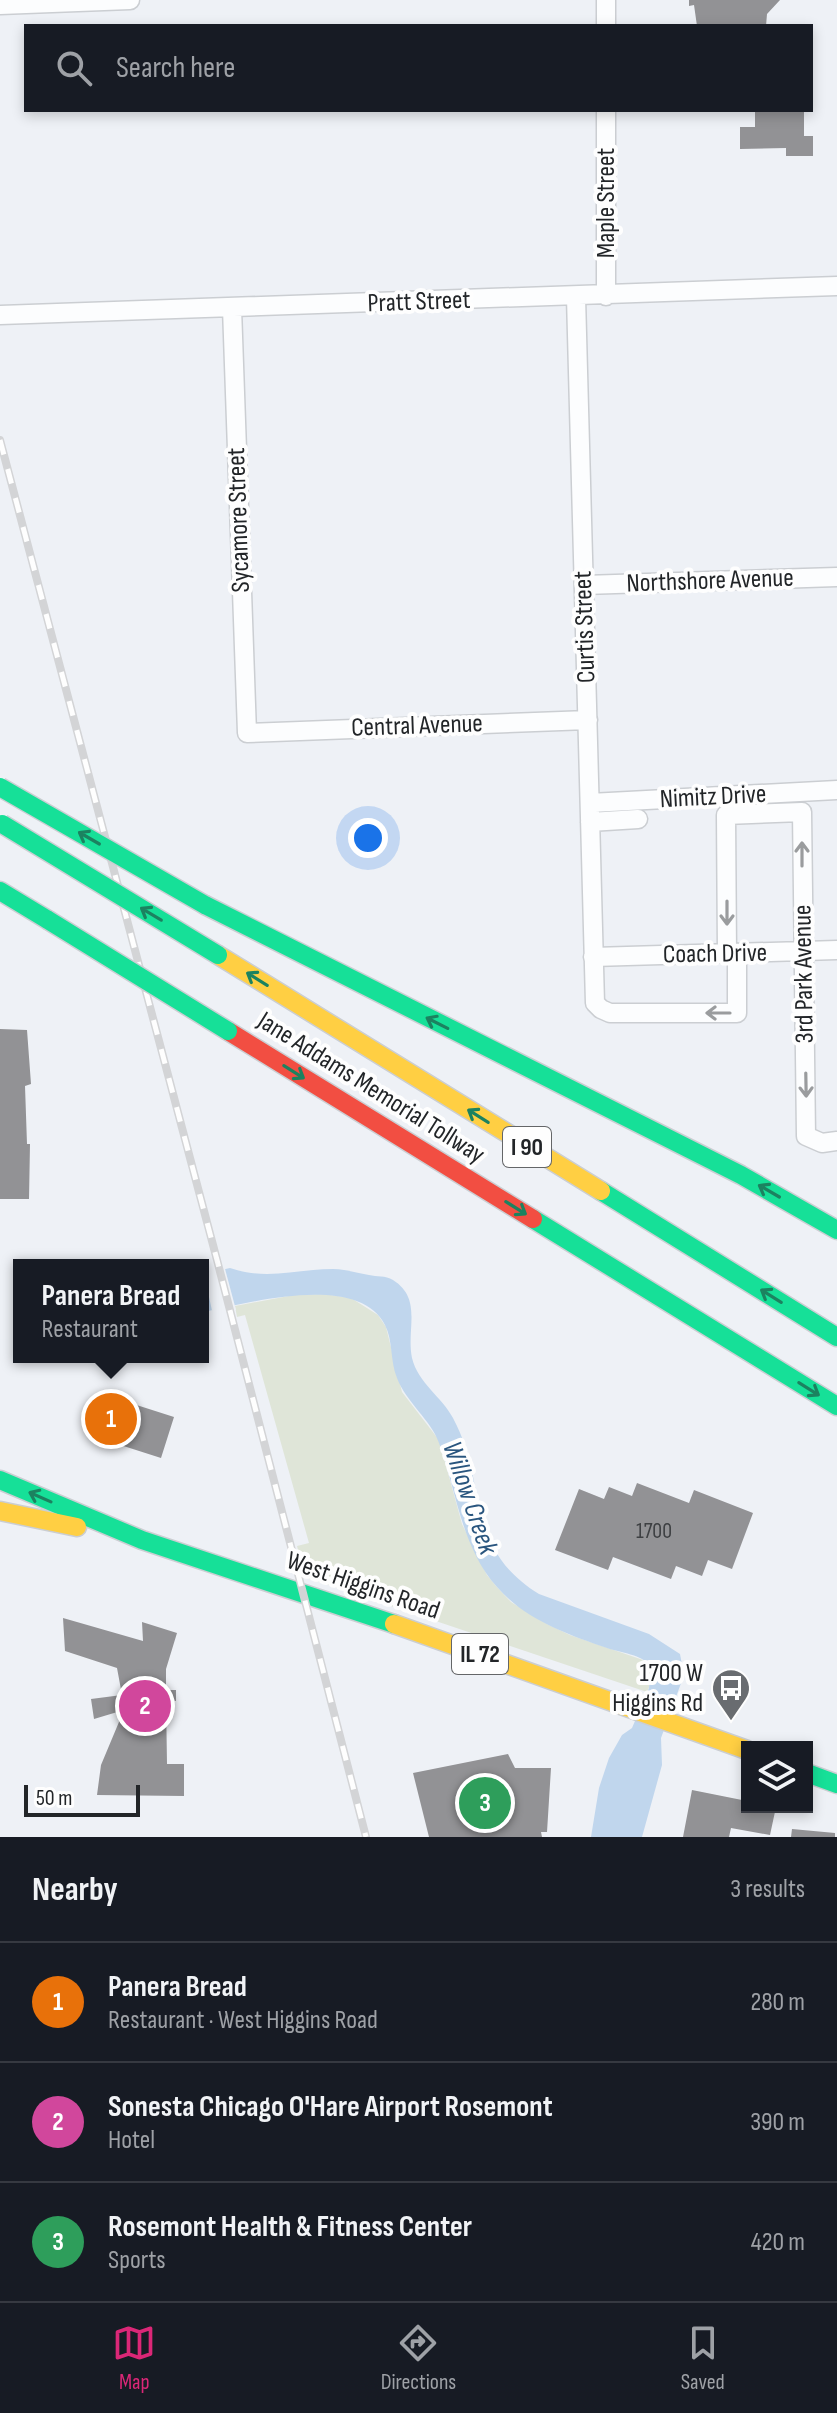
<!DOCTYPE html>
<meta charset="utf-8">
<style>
:root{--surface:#171b24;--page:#242831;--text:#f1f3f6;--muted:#9ea1a6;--line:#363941;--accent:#db2777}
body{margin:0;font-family:"Sofia Sans Condensed",sans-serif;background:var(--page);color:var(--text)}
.controls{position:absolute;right:24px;bottom:24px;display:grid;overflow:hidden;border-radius:0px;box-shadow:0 4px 12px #0003}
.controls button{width:72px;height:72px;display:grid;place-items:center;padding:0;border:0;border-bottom:2px solid var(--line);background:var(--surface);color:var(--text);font:40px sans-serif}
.scale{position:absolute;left:24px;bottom:20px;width:116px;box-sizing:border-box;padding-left:8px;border:4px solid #222528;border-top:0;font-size:22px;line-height:28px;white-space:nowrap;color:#222528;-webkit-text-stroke:6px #fefefe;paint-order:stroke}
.you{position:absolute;left:368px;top:838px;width:28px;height:28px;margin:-20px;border:6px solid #fff;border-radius:50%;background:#1a73e8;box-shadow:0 0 0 12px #1a73e833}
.badge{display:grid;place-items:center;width:52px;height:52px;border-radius:50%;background:var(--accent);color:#fff;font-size:26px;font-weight:700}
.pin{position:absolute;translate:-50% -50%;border:4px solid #fff;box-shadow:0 2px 8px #0006}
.popup{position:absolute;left:13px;top:1259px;width:196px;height:104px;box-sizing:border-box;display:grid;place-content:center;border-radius:0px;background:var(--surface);filter:drop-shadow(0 2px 6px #0005);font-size:26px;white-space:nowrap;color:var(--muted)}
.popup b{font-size:30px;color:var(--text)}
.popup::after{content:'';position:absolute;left:50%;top:100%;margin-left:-16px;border:16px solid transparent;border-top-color:var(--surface)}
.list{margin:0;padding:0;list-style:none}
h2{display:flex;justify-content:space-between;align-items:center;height:104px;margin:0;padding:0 32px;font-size:34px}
h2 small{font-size:26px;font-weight:400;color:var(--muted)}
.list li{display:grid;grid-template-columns:52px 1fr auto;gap:24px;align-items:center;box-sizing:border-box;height:120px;padding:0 32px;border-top:2px solid var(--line)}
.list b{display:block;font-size:30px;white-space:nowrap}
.list p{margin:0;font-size:26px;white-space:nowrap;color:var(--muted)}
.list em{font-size:26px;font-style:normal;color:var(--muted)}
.icon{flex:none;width:44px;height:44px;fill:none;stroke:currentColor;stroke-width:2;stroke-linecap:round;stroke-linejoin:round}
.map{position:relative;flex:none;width:837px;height:1837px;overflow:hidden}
.search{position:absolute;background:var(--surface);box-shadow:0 4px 12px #0003;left:24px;right:24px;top:24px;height:88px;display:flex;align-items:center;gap:20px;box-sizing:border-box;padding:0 28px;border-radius:0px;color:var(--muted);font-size:30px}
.sheet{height:464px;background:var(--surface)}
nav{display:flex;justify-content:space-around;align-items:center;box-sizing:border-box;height:112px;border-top:2px solid var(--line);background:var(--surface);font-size:22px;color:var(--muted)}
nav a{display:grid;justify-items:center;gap:4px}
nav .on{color:var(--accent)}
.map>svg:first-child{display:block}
.green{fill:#dfe5d8}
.water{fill:#c0d6ed}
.pier{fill:#eef1f6}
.building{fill:#929295}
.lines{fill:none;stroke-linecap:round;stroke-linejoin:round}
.street-casing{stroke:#cbced2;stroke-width:21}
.fast-casing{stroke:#cbced2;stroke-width:21}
.slow-casing{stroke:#cbced2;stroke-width:21}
.jam-casing{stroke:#cbced2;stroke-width:21}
.street{stroke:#fcfdfe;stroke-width:18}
.fast{stroke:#16e098;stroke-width:18}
.slow{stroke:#ffcf43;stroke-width:18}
.jam{stroke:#f24e42;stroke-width:18}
.rail-casing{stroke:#d3d4d6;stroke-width:8}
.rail{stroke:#fefefe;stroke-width:5;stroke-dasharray:15;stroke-linecap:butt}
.fast-bridge-casing{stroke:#cbced2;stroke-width:21;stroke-linecap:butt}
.fast-bridge{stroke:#16e098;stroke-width:18}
.oneway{stroke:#1c8260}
.oneway2{stroke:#9a9c9e}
.labels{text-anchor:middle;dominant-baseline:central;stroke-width:8;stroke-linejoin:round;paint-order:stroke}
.number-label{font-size:22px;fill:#3e4043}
.shield{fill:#fefefe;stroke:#646668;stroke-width:2}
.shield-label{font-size:24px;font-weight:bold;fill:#222528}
.street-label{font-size:26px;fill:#222528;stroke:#fefefe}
.poi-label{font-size:26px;fill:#222528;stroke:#fefefe;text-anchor:end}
.water-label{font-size:28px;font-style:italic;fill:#29557e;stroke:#fefefe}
</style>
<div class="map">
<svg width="837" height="1837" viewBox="0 0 837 1837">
<rect width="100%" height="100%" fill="#eef1f6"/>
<path class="green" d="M324,1294l27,4 27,17 8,12 16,65 37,48 23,84 25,51 9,11 15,16 36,22 23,11 76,26c8,9 6,20 1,31l-342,-115 -8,-31 12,-3 -64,-228 -8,2 -2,-11 59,-11z"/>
<path class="water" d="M230,1268c38,13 65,1 103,1 13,0 23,4 36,6 8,2 16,0 24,5 30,19 13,49 19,78 6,25 30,39 41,60 36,67 10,129 86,176l110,40 31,20 4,21 -23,63 1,27 -20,72h-51l8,-49 10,-30 13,-23 10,-7 17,-40 2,-22c-11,-12 -29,-13 -44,-18 -40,-14 -81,-28 -110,-61 -36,-40 -40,-95 -58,-144 -8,-23 -33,-41 -42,-65 -7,-17 -4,-38 -12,-53 -27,-53 -137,-22 -182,-13v-38z"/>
<path class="pier" d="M224,1265l12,45 -23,5 -10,-45z
M0,1298h18v40l-18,2z"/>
<path class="building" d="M689,0h91l-13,14 -1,12h-69l-3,-21 -5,1z
M755,110h49v26h9v20h-27v-8l-46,1v-22h15z
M0,1029l27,1 4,54 -6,2 2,58h3l-1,55h-29z
M99,1393l75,24 -13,41 -75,-24z
M637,1483l52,20 5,-13 59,23 -21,56 -24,-9 -6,16 -26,-10 -5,13 -58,-22 -5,13 -53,-20 24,-61 25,10 5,-12 23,9z
M63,1618l80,23 -1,-19 35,11 -11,36v21h10v11l-10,-1 1,64h17v32l-87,-1 4,-30 23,-55 -30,9 -3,-20 31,-4 -5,-27 -52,-17z
M508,1754l7,14h36l-4,64h-6l1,5h-113l-16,-64z
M692,1790l55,11v6h29l-6,28 -39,-7 -2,9h-46z
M792,1829l43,4v4h-44z"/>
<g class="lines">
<g class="street-casing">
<path id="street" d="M606,0v26
M0,5l130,-5
M606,110v186
M576,297l19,706 6,6 9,4h127v-60
M232,308l15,425 341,-13
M0,315l837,-29
M584,585l253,-8
M590,803l247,-13
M590,822l48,-3
M727,954l-1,-139 76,-3 4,324 16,7 15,-2
M593,957l244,-7"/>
</g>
<g class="fast-casing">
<path id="fast" d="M0,891l48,29
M205,905l536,270 96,55
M601,1191l236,146
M533,1219l304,187
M0,1480l142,60 252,84
M807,1773l30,11"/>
</g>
<g class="slow-casing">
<path id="slow" d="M218,955l383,236
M0,1511l77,16
M394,1624l353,126"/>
</g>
<g class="jam-casing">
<path id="jam" d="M228,1031l305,188"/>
</g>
<use href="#street" class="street"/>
<use href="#fast" class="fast"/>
<use href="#slow" class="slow"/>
<use href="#jam" class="jam"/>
<g class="rail-casing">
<path id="rail" d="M0,440l217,820 149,577"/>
</g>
<use href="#rail" class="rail"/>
<g class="fast-bridge-casing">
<path id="fast-bridge" d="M0,787l205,118
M2,824l216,131
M48,920l180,111"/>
</g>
<use href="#fast-bridge" class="fast-bridge"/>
</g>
<defs><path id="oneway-shaft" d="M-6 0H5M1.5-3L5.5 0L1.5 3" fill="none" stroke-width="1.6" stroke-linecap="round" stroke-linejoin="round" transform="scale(2)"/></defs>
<g class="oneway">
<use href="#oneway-shaft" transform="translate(89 838) rotate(-150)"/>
<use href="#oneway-shaft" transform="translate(151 914) rotate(-149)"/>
<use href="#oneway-shaft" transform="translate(257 979) rotate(-148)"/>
<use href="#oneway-shaft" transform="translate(437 1023) rotate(-153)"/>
<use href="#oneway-shaft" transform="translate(294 1072) rotate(32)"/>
<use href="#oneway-shaft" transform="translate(478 1116) rotate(-148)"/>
<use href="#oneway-shaft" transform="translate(769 1191) rotate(-150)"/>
<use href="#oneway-shaft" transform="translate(516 1208) rotate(32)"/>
<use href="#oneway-shaft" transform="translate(771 1296) rotate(-148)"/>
<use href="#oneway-shaft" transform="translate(809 1389) rotate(32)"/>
<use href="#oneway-shaft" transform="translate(40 1497) rotate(-156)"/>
</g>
<g class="oneway2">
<use href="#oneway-shaft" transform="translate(802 854) rotate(-90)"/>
<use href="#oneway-shaft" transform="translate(727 913) rotate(90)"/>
<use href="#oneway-shaft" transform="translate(718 1013) rotate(180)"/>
<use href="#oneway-shaft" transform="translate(806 1085) rotate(89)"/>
</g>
<defs>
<g id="bus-pin" transform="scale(2)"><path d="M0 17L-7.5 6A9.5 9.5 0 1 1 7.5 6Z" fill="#696c70" stroke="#fefefe"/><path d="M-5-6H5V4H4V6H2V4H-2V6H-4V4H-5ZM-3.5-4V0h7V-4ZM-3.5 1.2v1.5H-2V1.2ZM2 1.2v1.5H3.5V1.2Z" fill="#fff"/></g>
</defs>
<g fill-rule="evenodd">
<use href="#bus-pin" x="731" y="1688"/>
</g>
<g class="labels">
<g class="number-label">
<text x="654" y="1531">1700</text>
</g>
<g class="shield">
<rect x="503" y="1127" width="48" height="40" rx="6"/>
<rect x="452" y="1634" width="56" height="40" rx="6"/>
</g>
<g class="shield-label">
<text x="527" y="1147">I 90</text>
<text x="480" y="1654">IL 72</text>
</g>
<g class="street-label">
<text transform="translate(606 203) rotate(-90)">Maple Street</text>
<text transform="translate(419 302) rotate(-2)">Pratt Street</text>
<text transform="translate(239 520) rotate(-92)">Sycamore Street</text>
<text transform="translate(710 581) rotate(-2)">Northshore Avenue</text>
<text transform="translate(585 627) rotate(-92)">Curtis Street</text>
<text transform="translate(417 726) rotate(-2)">Central Avenue</text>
<text transform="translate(713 797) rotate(-3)">Nimitz Drive</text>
<text transform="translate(715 954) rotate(-1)">Coach Drive</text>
<text transform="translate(804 974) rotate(-91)">3rd Park Avenue</text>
<text transform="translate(371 1088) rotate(32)">Jane Addams Memorial Tollway</text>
<text transform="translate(363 1586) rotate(19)">West Higgins Road</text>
</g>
<g class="poi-label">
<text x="703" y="1673">1700 W<tspan x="703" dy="30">Higgins Rd</tspan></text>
</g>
<g class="water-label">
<text transform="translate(470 1498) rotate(71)">Willow Creek</text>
</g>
</g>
</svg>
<div class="controls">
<button><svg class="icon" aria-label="layers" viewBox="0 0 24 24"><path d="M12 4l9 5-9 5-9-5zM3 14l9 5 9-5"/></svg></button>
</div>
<div class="scale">50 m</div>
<div class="you"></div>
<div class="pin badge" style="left:111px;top:1419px;background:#e8710a">1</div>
<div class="popup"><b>Panera Bread</b>Restaurant</div>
<div class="pin badge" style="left:145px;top:1706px;background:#d1479c">2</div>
<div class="pin badge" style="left:485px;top:1803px;background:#2e9e5b">3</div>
<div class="search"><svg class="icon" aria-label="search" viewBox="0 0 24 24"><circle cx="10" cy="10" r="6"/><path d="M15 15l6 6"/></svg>Search here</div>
</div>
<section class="sheet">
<h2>Nearby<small>3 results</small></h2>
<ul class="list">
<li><span class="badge" style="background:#e8710a">1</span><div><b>Panera Bread</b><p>Restaurant · West Higgins Road</p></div><em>280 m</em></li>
<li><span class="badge" style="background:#d1479c">2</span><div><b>Sonesta Chicago O'Hare Airport Rosemont</b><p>Hotel</p></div><em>390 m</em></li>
<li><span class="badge" style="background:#2e9e5b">3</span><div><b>Rosemont Health &amp; Fitness Center</b><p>Sports</p></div><em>420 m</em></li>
</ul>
</section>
<nav>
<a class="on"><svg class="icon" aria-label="map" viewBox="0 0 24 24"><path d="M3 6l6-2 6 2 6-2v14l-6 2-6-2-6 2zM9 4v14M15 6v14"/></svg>Map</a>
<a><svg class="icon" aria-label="directions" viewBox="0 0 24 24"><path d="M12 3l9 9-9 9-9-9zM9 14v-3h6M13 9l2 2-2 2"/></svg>Directions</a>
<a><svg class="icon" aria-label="saved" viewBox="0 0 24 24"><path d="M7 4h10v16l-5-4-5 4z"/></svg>Saved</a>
</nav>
